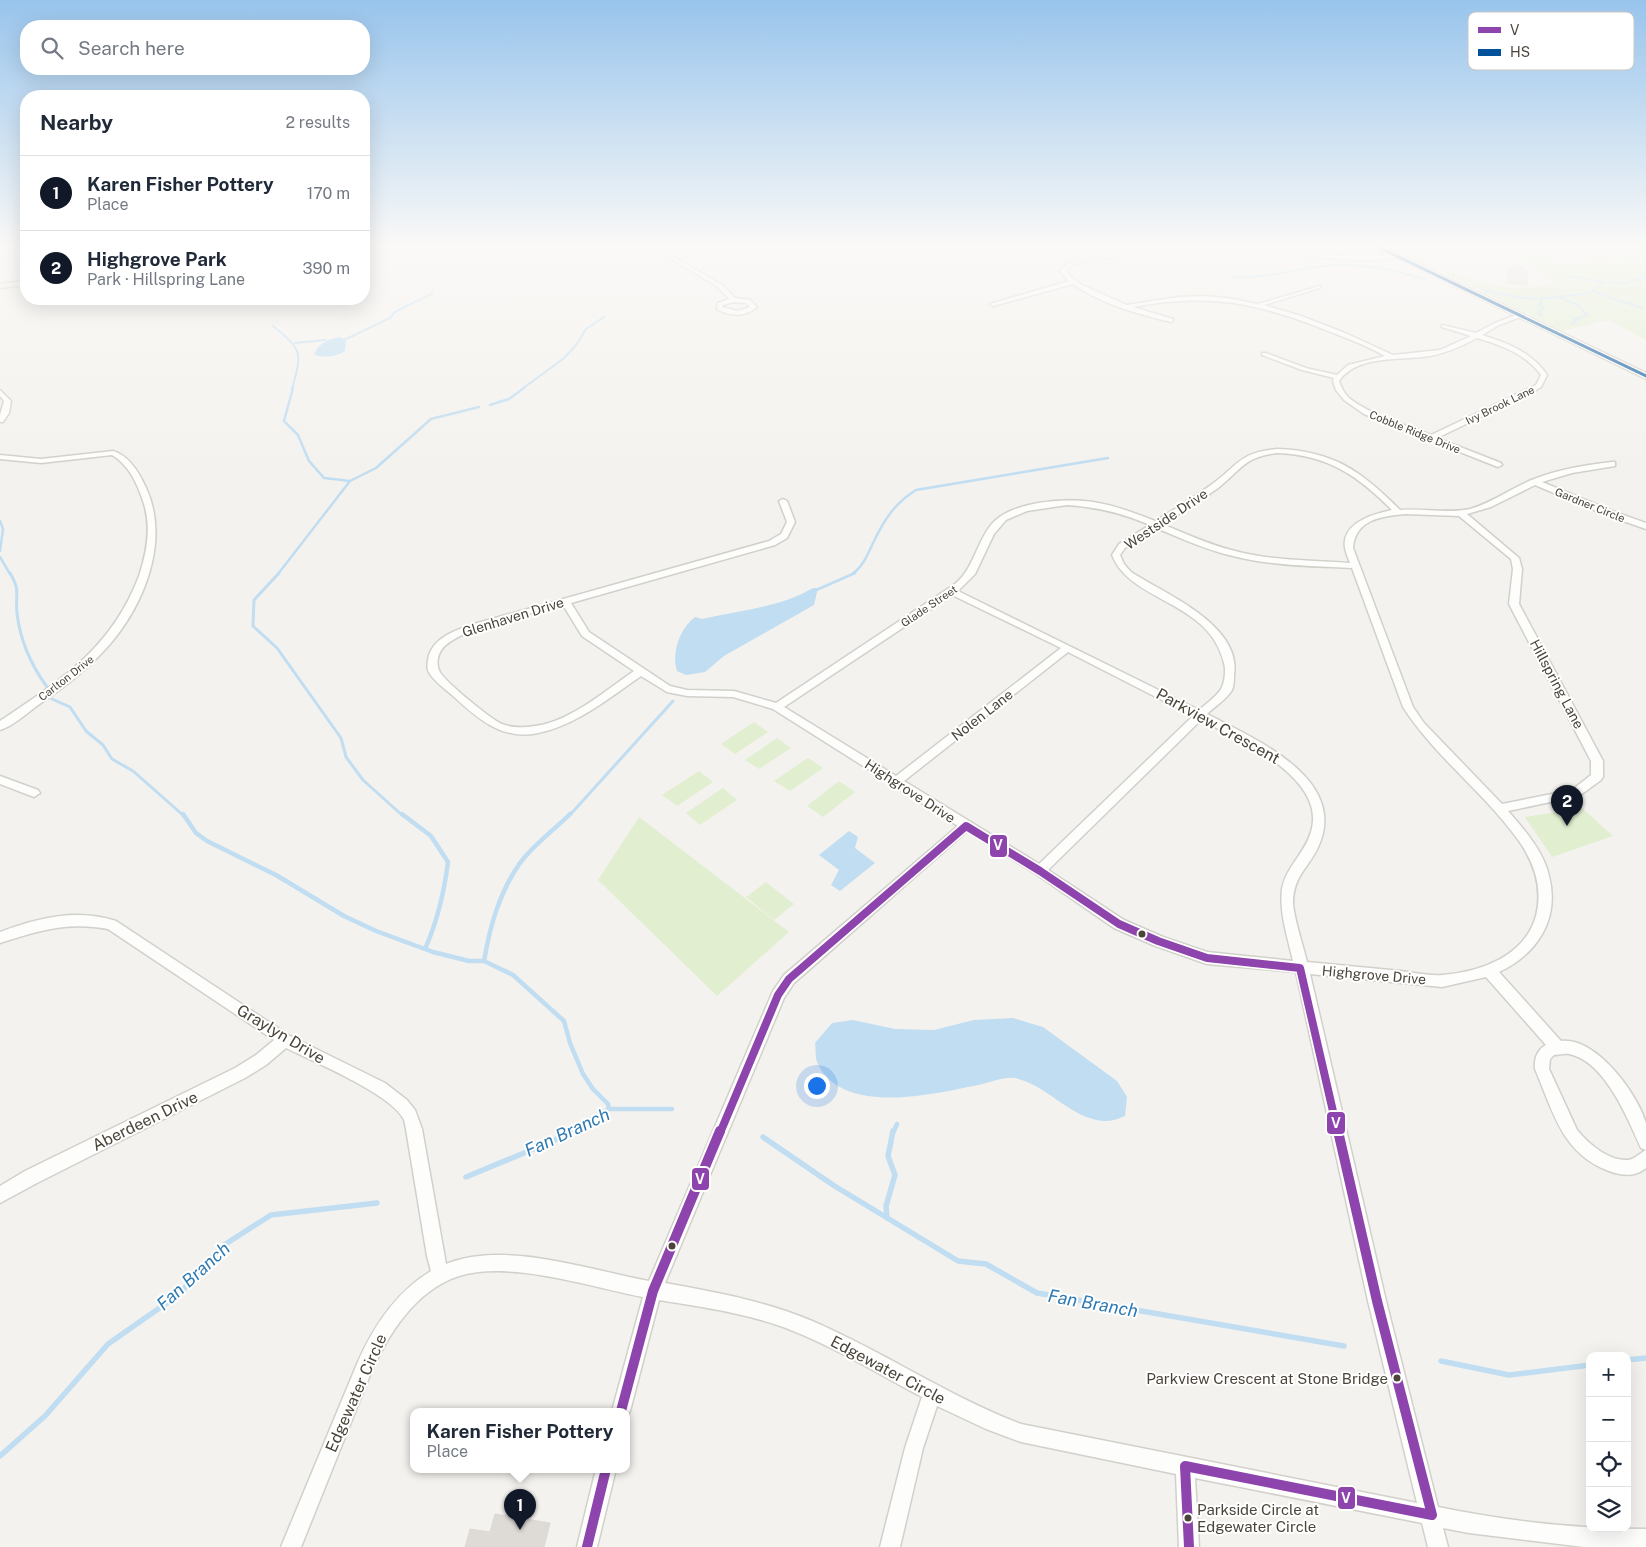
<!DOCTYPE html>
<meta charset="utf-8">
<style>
:root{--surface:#fff;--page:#f6f6f7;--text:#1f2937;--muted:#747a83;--line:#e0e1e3;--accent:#111827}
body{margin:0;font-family:"Public Sans",sans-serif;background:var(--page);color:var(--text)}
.controls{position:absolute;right:15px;bottom:15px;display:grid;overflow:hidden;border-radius:10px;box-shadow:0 5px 20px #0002}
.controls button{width:45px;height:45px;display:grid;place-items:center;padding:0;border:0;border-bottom:1px solid var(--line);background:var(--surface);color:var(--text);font:25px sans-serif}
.you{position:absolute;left:816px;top:1085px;width:18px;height:18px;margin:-12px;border:4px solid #fff;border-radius:50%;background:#1a73e8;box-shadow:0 0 0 8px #1a73e833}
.badge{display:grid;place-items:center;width:32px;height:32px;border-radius:50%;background:var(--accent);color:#fff;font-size:16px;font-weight:700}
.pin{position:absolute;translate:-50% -41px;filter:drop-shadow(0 1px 2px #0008)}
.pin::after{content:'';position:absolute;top:26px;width:18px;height:15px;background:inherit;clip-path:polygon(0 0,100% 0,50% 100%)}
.popup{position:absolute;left:410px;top:1408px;width:220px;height:65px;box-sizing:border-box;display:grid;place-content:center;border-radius:10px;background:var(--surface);filter:drop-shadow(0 1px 4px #0005);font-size:16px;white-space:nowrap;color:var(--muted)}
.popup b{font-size:19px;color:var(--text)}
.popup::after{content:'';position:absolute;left:50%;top:100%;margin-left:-10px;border:10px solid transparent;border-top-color:var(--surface)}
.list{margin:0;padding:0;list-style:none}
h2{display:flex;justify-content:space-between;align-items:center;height:65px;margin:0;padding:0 20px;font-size:21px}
h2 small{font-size:16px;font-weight:400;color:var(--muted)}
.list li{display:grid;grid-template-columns:32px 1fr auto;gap:15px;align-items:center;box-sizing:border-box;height:75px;padding:0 20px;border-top:1px solid var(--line)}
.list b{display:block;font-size:19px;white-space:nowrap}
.list p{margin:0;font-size:16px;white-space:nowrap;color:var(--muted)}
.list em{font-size:16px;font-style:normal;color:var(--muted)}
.icon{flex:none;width:28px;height:28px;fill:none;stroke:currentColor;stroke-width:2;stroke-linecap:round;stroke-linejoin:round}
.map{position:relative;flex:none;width:1646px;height:1547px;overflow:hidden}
.search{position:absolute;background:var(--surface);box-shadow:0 5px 20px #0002;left:20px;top:20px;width:350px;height:55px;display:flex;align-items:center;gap:12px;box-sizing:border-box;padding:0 18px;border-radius:20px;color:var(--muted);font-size:19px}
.panel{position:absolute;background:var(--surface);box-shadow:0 5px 20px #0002;left:20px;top:90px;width:350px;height:215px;border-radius:20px}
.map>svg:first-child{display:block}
.green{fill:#e1eecf}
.water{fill:#c0ddf1}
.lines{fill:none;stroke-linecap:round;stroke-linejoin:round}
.stream-far4{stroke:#c0ddf1;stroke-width:2}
.stream-far3{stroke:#c0ddf1;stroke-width:2.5}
.stream-far2{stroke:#c0ddf1;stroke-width:3}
.stream-far1{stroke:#c0ddf1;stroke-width:4.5}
.stream{stroke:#c0ddf1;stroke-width:5.5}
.building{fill:#dedbd6;stroke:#dcd9d4}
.street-casing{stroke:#d2d0cb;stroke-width:3}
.secondary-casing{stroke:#d3cfc5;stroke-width:3}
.street{fill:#fdfdfc;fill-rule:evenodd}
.secondary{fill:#f7f6f1;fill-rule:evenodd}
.bus-1-far1-casing{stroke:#fff;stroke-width:11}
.bus-1-casing{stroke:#fff;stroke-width:14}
.bus-2-casing{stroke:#fff;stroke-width:5}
.bus-1-far1{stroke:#8e44ad;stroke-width:8}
.bus-1{stroke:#8e44ad;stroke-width:10}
.bus-2{stroke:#01519b;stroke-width:3}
.bus-dot{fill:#4b4439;stroke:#fff;stroke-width:2}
.labels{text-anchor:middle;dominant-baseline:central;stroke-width:4;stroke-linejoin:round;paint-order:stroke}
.far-street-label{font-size:11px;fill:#4b4439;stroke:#fff}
.street-label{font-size:14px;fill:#4b4439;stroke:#fff}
.near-bus-label{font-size:15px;fill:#4b4439;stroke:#fff;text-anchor:end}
.near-street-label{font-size:16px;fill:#4b4439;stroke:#fff}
.near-water-label{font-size:18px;font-style:italic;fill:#2e7ab2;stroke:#fff}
.key{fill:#fff;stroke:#c9c7c4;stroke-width:1}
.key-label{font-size:14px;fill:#4b4439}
.line-badge{stroke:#fff;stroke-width:2}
.badge-label{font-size:14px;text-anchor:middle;font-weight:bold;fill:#fff}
</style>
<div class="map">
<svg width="1646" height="1547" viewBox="0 0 1646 1547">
<rect width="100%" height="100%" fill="#f4f2ee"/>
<path class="green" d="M1646,250v90l-37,-20 -46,11 -133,-65c38,13 82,30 122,17l-14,-13 -20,-13 9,-2 43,9 28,-5 22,2 9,-9z
M754,722l14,10 -33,22 -14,-10z
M777,738l14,10 -32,21 -14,-9z
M808,758l15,10 -33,23 -16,-10z
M699,771l14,11 -36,24 -15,-11z
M839,781l16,11 -32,25 -16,-11z
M723,788l14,12 -37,25 -14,-12z
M1582,808l31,28 -61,21 -27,-40z
M639,817l150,115 -72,64 -119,-116z
M766,882l28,22 -20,16 -28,-23z"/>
<path class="water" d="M341,337l5,4 -1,10c-9,6 -18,6 -28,5l-3,-2c6,-12 14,-15 27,-17z
M813,588h5l-4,17 -90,51 -19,16 -19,3 -9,-4c-6,-18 3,-43 18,-54l7,2c38,-9 77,-11 111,-31z
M849,831l9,6 -3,11 20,15 -35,28 -9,-6 8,-15 -20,-15z
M1013,1018l30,9 74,54 10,16 -2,19c-5,2 -12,5 -18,5 -35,0 -59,-36 -92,-43 -10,-2 -27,5 -37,7 -45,9 -137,32 -161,-23 -2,-6 -1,-13 -2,-19l17,-20 21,-3 42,9 39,1 40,-10z"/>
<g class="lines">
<path class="stream-far4" d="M1568,276l35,6
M1235,277c34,2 65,-10 99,-12 30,-2 62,6 91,14
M1484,290c30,7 50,12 81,6 16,-2 27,-1 39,-14l22,1 20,-7
M1594,292l48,16
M1561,298l17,7 9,10 -13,5 2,2 -4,2
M1539,316l3,-1 -4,-3 5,-4 -4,-4 3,-2 -1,-3
M273,326c30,24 29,27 19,63
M344,340l46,-22 5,-6 38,-19
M295,343l30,-3
M522,389l41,-30 14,-15 9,-15 18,-12"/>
<path class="stream-far3" d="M293,388l-9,33 14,14 11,26 15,17 26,3
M490,405l19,-6 15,-11
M0,521l3,8 -3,22
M0,557l10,17
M278,574l72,-93 26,-13 55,-49 48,-12
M852,574c12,-8 16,-21 22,-33 10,-21 21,-38 42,-51l192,-32"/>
<path class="stream-far2" d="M10,573c11,19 5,19 7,40 3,27 14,52 30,74
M279,573l-25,27 -1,26 24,22 64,90 5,19 17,23 40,36
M814,591l41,-18
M52,699l18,8 16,24 17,14 9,14 21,12 51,45
M569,816l104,-115"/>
<path class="stream-far1" d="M183,814l13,19 11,8 69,34 68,41 32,15 57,21 36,9h15l29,14 51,46 6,22 13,31 10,15 15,15 1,5
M402,814l29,22 17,26c-4,31 -10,58 -23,87
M484,961c6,-35 15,-68 36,-98 13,-18 34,-33 50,-49
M568,1133l41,-24h63
M893,1133l4,-9"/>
<path class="stream" d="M763,1137l70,48 125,76 28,3 51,29 307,53
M466,1177l87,-36 17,-10
M887,1218l-1,-12 9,-31 -7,-19 5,-25
M1627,1360l19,-2
M1441,1361l68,14 81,-10
M0,1456l45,-40 63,-72 70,-49 46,-50 47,-30 106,-12"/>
</g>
<path class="building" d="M1513,265l10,1v4h4v16l-20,-3v-15h6z
M495,1514l55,9 -6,24h-79l5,-18 20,3z"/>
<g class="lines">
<g class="street-casing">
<path id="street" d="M654,248h5l63,37 13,13 15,2 7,7c-11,10 -27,10 -40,2l1,-6 11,-4 -11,-12zM733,302l13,1 4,4 -13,4 -15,-4 1,-2z
M1026,248h6l4,2 -3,2z
M1152,248h10l-81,14 -9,3 -6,6 5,6 11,8 45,20 52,-8 25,-1 23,2 31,6 62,-18v2l-56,17 37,11 44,17 48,22 47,-5 31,-14 -29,-9v-2l34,8 19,-10 26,-10 3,2 -1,1 -24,9 -17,10c25,8 50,17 65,40l-6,12 -8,5 -96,46 64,25 1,2 -4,2 -134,-53 -20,-14 -8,-10 -3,-9 1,-3 -32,-8 -40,-15v-2h4l40,15 31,7 11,-10 37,-9c-19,-11 -41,-19 -62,-27 -68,-27 -117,-36 -190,-22l40,12v2l-2,1c-33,-8 -70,-18 -98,-38l-80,22 -3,-2 79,-23 -9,-10 8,-8zM1477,338c24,7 49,16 64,37l-5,10 -105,50c-25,-10 -61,-20 -82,-37 -5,-5 -8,-11 -10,-17 18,-27 63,-20 91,-25 17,-3 32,-10 47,-18z
M1193,248h7l13,5 -5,1z
M1278,248l60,8 59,-2 3,2c-18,9 -103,2 -122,-8z
M0,390l11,11 -2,12 -6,9h-3v-7l4,-14 -4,-5z
M1277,449c57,2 84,22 123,61 23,-2 47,4 70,-1 21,-6 39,-19 59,-28 26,-11 55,-16 83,-19h3v4l-43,7 -30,9 70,29 34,12v6l-40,-14 -71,-30 -44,22 -24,7 52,44 3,11 -3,35 84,157v16l-2,3 -22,16 -71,15c16,18 36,41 41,65 11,44 -12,78 -50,96l62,69c35,-4 76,52 85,82 0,8 0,19 0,27l-5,-2c-13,-29 -36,-87 -72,-94 -5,-1 -11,1 -15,1l-4,4 -1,10 28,61c12,14 31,31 51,30 7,-1 12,-7 18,-10v18c-11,9 -24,8 -37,3 -47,-17 -56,-60 -74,-102 -1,-10 2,-19 11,-24l-60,-68 -44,10 -132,-13 76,327 52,206c68,14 139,22 208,22v18h-62l-115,-14 -26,-5 5,19h-20l-6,-24 -227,-45 4,69h-20l-3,-73 -155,-32 -35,-13 -49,-23 -14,42 -23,99h-20l25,-99 17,-51c-45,-24 -89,-51 -136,-69 -41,-15 -84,-21 -127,-28l-29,111 -4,7v-7h-14l31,-114c-52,-10 -133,-37 -184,-21 -44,14 -72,60 -89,99l-69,172h-20l76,-183c16,-37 38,-71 74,-93l-4,-15 -21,-127c-1,-4 -1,-8 -3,-11 -13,-24 -90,-57 -117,-70l-20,17 -21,13 -208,105 -37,20v-17l25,-15 210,-103 21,-13 18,-15 -166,-111c-40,-8 -71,2 -108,14v-11c37,-14 77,-24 116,-11l174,115 95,47 22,17 8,10 7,19 24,135c58,-24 143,6 203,17l124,-290 11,-16 174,-149 -185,-117 -40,-12 -46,-1 -20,-4 -26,-16c-32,22 -64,49 -103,57 -36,8 -61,-15 -86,-38 -7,-6 -17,-13 -22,-21 -3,-3 -3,-10 -2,-14 3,-22 28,-30 46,-36l295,-83 12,-7 6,-12 -8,-21 4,-2 4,2 8,21 -8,16 -12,7 -204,58 18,29 81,54 17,4 47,1 42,12 179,-119c19,-16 21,-40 36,-59 19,-24 74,-27 102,-23 21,3 42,11 62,19 19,-11 38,-23 56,-36 28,-20 27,-32 66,-36zM1277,453c51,2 80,22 115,57 -19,4 -51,13 -47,38 1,5 3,10 5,15 -38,-3 -78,-2 -115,-12 -25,-6 -49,-17 -73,-27 19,-11 38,-23 56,-36 24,-19 26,-31 59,-35zM1067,505c30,2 55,8 83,20l-31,19 -7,11c19,48 97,45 112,108 2,6 1,20 -3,26 -5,8 -15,15 -22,21l-241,-119 17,-17 19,-40 12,-14 21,-9zM1405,514l54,2 52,43 2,10 -4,35 82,157v14l-19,15 -70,14 -78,-81 -11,-16 -60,-159c2,-28 28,-32 52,-34zM1156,528c25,10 50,22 77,28 39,10 79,10 119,12l51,139c32,50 82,86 116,134 16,23 24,47 17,75 -11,40 -55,56 -93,59 -13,1 -28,-2 -42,-4 -31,-3 -63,-6 -94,-9 -4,-17 -13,-43 -14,-59 0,-28 17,-36 26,-58 29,-67 -66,-107 -112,-131 7,-7 20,-15 25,-24 2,-4 2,-11 2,-15 8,-50 -69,-81 -103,-103l-7,-8 -4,-9 5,-7zM952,595l109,53 -165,128 -112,-69zM563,605l19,31 52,35c-28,19 -64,51 -99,55 -11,2 -23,2 -33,-2 -10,-4 -61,-45 -63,-54 -3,-7 -1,-16 3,-21 18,-22 93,-36 121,-44zM1068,652l125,64 -154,148 -135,-83zM1201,720c37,19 127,58 110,112 -6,21 -25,35 -29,57 -3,24 6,49 11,72l-86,-9 -44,-15 -39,-17 -76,-50zM967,831l69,43 78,54 39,17 54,19 89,8 72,329 49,202 -396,-79c-73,-28 -137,-72 -209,-103 -47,-20 -97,-29 -147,-38l119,-285 10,-15z
M113,451c17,5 27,23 34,39 22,51 -2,113 -37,154 -20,23 -44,42 -69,59 -12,8 -27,23 -41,27v-9c61,-41 112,-73 139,-145 8,-24 13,-50 4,-75 -6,-18 -14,-36 -31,-46l-71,8 -41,-4v-4l41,4z
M0,776l38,14 2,3 -6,4 -34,-13z
M596,1469h20l-19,78h-20z"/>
</g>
<g class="secondary-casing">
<path id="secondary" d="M1377,248h8l261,125v6z
M26,281v4l-26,3v-4z"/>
</g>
<use href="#street" class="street"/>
<use href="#secondary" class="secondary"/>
<g class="bus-1-far1-casing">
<path id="bus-1-far1" d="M720,1133l58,-138 11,-16 177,-153 74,45 79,53 39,17 49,17 93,10 38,165"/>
</g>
<g class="bus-1-casing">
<path id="bus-1" d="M621,1411l32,-120 67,-160
M587,1547l19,-78
M1189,1547l-4,-81 247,49 -55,-214 -39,-170"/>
</g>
<g class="bus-2-casing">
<path id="bus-2" d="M1380,248l266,128"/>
</g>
<use href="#bus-1-far1" class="bus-1-far1"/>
<use href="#bus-1" class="bus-1"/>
<use href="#bus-2" class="bus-2"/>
</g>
<linearGradient id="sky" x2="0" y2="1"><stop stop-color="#98c4ec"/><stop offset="0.53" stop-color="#faf9f7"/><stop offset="1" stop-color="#faf9f7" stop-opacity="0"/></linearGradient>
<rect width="1646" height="464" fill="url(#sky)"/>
<g class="bus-dot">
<circle cx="1142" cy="934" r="4.5"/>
<circle cx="672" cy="1246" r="4.5"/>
<circle cx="1397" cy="1378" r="4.5"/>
<circle cx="1188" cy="1518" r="4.5"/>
</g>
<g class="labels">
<g class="far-street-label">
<text transform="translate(1500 405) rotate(-26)">Ivy Brook Lane</text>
<text transform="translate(1415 432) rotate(22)">Cobble Ridge Drive</text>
<text transform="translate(1590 505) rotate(22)">Gardner Circle</text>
<text transform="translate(929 606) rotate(-34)">Glade Street</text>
<text transform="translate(66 678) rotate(-38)">Carlton Drive</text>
</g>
<g class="street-label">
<text transform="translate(1166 519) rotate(-34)">Westside Drive</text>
<text transform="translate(513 617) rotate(-17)">Glenhaven Drive</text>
<text transform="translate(1557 684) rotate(62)">Hillspring Lane</text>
<text transform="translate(982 715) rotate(-38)">Nolen Lane</text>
<text transform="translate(910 791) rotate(33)">Highgrove Drive</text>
<text transform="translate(1374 975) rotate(5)">Highgrove Drive</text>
</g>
<g class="near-bus-label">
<text x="1388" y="1378">Parkview Crescent at Stone Bridge</text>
<text x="1197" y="1509" text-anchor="start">Parkside Circle at<tspan x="1197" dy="17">Edgewater Circle</tspan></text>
</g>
<g class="near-street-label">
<text transform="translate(1218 726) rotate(29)">Parkview Crescent</text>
<text transform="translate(281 1034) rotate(31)">Graylyn Drive</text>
<text transform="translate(145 1121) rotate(-26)">Aberdeen Drive</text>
<text transform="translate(888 1370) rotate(28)">Edgewater Circle</text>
<text transform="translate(356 1393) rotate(-66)">Edgewater Circle</text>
</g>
<g class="near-water-label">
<text transform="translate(567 1132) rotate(-25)">Fan Branch</text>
<text transform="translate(193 1276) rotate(-42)">Fan Branch</text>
<text transform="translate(1093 1303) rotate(10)">Fan Branch</text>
</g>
</g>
<rect x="1468" y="12" width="166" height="58" rx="8" class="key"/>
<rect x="1478" y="27" width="23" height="6" fill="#8e44ad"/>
<rect x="1478" y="49" width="23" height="7" fill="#01519b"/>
<g class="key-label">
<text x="1510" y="35">V</text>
<text x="1510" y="57">HS</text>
</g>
<g class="line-badge">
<rect x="989" y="834" width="19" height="24" rx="5" fill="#8e44ad"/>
<rect x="1326" y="1111" width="20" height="24" rx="5" fill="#8e44ad"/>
<rect x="691" y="1167" width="19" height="24" rx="5" fill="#8e44ad"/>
<rect x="1337" y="1486" width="19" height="24" rx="5" fill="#8e44ad"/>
</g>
<g class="badge-label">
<text x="998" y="850">V</text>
<text x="1336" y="1128">V</text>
<text x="700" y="1184">V</text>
<text x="1346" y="1503">V</text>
</g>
</svg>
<div class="controls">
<button>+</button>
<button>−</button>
<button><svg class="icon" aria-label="locate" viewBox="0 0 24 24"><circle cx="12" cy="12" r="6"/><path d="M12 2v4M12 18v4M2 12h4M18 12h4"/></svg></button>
<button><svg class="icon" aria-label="layers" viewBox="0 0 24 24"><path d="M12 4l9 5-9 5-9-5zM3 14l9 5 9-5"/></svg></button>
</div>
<div class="you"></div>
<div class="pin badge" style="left:520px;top:1530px">1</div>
<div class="popup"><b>Karen Fisher Pottery</b>Place</div>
<div class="pin badge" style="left:1567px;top:826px">2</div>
<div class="search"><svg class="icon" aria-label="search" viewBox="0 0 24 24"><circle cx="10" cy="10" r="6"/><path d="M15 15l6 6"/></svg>Search here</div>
<section class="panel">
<h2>Nearby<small>2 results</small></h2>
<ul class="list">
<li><span class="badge">1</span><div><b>Karen Fisher Pottery</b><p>Place</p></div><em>170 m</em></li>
<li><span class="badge">2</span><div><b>Highgrove Park</b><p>Park · Hillspring Lane</p></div><em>390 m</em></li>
</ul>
</section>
</div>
